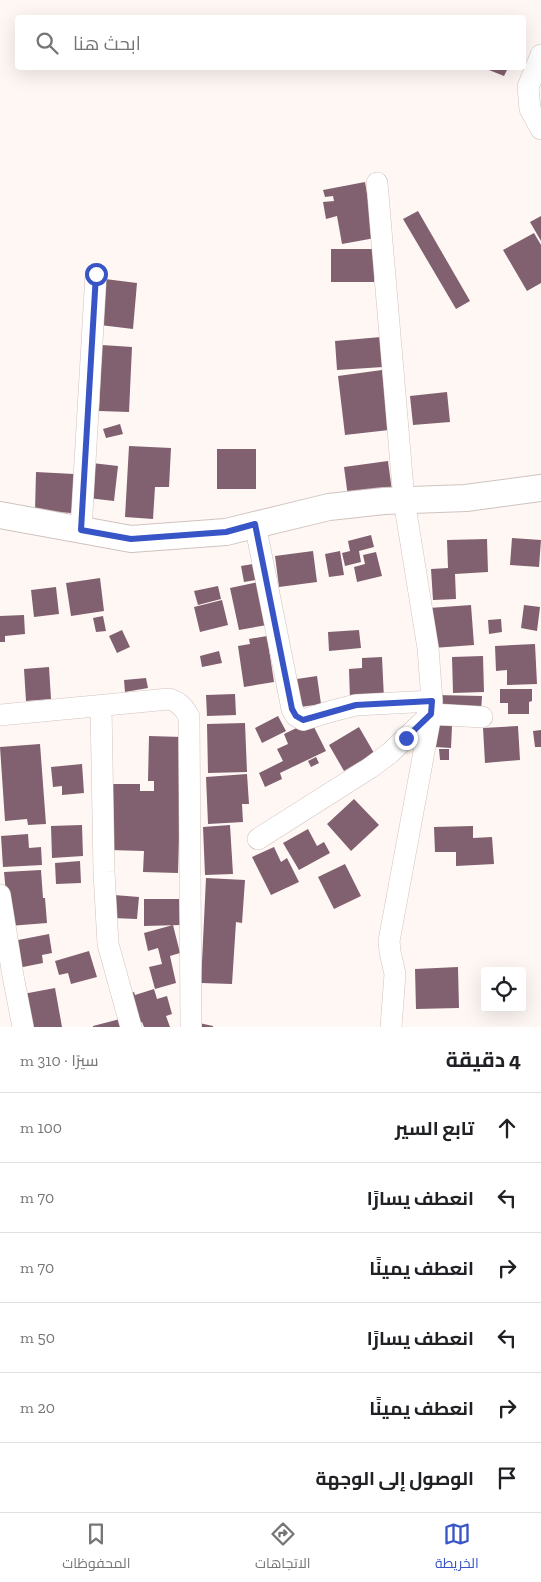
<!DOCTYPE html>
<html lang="ar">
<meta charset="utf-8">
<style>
:root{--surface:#fff;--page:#f2f2f2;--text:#202124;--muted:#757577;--line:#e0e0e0;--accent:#3855c7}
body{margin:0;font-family:"Zilla Slab",Cairo,serif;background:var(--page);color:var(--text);direction:rtl}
.controls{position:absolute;right:15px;bottom:15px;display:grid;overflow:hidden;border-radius:5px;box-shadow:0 5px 20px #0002}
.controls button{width:45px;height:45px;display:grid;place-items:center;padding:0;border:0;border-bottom:1px solid var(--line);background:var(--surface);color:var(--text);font:25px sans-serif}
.stop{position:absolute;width:15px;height:15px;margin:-11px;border:4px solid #3855c7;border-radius:50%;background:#fff}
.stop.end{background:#3855c7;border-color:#fff;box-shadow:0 1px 5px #0008}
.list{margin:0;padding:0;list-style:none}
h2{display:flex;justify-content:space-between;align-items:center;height:65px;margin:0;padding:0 20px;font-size:21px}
h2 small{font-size:16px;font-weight:400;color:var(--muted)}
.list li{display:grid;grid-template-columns:32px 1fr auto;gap:15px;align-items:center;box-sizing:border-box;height:70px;padding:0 20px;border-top:1px solid var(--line)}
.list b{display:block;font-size:19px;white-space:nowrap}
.list em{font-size:16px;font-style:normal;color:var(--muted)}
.icon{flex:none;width:28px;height:28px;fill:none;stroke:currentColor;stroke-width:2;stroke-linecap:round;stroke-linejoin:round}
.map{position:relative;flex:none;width:541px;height:1027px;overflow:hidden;direction:ltr}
.search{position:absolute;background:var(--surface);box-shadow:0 5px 20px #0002;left:15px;right:15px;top:15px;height:55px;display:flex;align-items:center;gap:12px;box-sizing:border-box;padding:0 18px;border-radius:5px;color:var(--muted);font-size:19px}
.sheet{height:485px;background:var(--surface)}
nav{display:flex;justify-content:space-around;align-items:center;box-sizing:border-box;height:70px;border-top:1px solid var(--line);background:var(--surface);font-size:14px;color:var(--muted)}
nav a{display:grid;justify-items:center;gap:2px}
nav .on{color:var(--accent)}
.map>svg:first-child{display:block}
.building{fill:#81616f}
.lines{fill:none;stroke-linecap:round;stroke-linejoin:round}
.minor-casing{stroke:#d0c3be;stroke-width:22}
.tertiary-casing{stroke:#d0c3be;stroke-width:28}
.minor{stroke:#fff;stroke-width:21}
.tertiary{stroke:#fff;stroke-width:26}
.route{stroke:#3855c7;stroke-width:6}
</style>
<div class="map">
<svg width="541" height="1027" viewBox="0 0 541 1027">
<rect width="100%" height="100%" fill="#fff7f4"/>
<path class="building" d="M484,68h24l-4,8z
M365,182l10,56 -33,6 -5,-28 -11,3 -3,-17 11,-1 -1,-5 -8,1 -2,-7z
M418,211l52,90 -14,8 -53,-90z
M541,216v25l-11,-19z
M534,233l7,12v38l-14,8 -24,-41z
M331,249h43v33h-43z
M105,279l32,4 -4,46 -33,-4z
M381,337l2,30 -46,3 -2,-29z
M102,345l30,2 -3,65 -30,-1z
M382,370l7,60 -44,5 -7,-59z
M447,392l3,30 -37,3 -3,-29z
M120,424l3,10 -17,4 -3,-9z
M129,446l42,2 -2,39h-14l-2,32 -28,-2z
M217,449h39v40h-39z
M388,461l4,30 -44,6 -4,-30z
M92,463l26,3 -4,35 -26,-3z
M36,472l38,2 -2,39 -37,-2z
M371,535l3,12 -15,4 2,11 -16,4 -3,-13 8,-2 -2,-10z
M512,538l29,2 -2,27 -29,-2z
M487,539l1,33 -33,2 1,25 -23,1 -2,-31 17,-1 -1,-28z
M313,551l4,31 -38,5 -4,-31z
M340,551l4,24 -15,2 -4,-23z
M376,552l6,24 -25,6 -3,-15 11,-3 -2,-9z
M253,564l3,16 -12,2 -3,-16z
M100,578l4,33 -33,5 -5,-33z
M259,582l8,43 -28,5 -9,-42z
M218,586l3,13 -23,6 -4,-14z
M56,587l3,27 -25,3 -3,-27z
M222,600l6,25 -28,7 -6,-25z
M471,605l3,40 -41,3 -4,-40z
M524,605l16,2 -3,24 -16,-3z
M24,615l1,19 -20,2v6h-5v-26z
M103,616l3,15 -10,1 -3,-14z
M501,619l1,13 -13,2 -1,-14z
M122,630l8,17 -13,6 -8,-17z
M359,630l2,18 -32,3 -1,-19z
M267,636l7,46 -30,5 -6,-41 12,-2 -1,-5z
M535,644l2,40 -30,1v-15l-11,1 -1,-25z
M219,651l3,12 -20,4 -2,-11z
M483,656l1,36 -31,1 -1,-36z
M382,657l2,42 -34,1 -1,-31 13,-1v-10z
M49,667l2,32 -25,2 -2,-32z
M317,676l4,28 -27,4 -4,-28z
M146,678l2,10 -23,4 -1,-12z
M500,689h32v12l-3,1v12h-21v-11h-8z
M235,694l1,21 -29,1 -1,-21z
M435,695l47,1 -1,17 -46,-1z
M278,716l8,15 -24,12 -7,-15z
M311,721l15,30 -46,22 2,6 -17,8 -6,-14 24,-12 -6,-12 11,-5 -4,-10z
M245,723l2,49 -39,1 -1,-49z
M437,725l15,1 -1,22 -16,-1z
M518,726l2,34 -35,3 -2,-35z
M359,727l15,26 -30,18 -15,-26z
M541,730v17h-6l-2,-16z
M149,736l33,1 -4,136 -35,-1 1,-21 -35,-1 2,-66h29v7h14v-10h-6z
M40,744l6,80 -18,1 -1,-6 -22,2 -5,-74z
M439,749h10v11h-9z
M316,757l3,6 -8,4 -3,-6z
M82,764l2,29 -22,2v-9l-9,1 -2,-20z
M247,774l2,30h-7l1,18 -35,2 -2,-47z
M354,799l25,26 -28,26 -24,-27z
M82,825l1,31 -31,2 -1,-32z
M230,825l3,49 -28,1 -2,-48z
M473,826v12l19,-1 2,27 -38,2v-14h-21l-1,-25z
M308,829l9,17 7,-4 6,11 -31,17 -16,-27z
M28,834l1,14 12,-1 1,18 -39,2 -2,-31z
M274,847l7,15 6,-4 12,24 -28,13 -19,-38z
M80,861l1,22 -25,1 -1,-21z
M345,864l16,32 -27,13 -16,-32z
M41,870l2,28h2l2,25 -38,3 -5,-54z
M206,878l39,2 -3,43 -6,-1 -4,62 -31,-1z
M114,895l25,2 -2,22 -25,-1z
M144,899h35l1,26 -36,1z
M173,925l7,28 -10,3 6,27 -21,6 -6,-22 13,-3 -4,-16 -10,3 -4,-18z
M49,934l3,19 -10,2 1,8 -25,5 -5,-27z
M89,951l8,26 -26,7 -3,-11 -9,2 -4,-14z
M458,967l1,41 -43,1 -1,-40z
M55,988l7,39h-33l-6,-33z
M154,989l3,10 10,-3 5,18 -6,2 4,11h-26l-2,-5 -8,3 -9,-30 9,-3 1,3z
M120,1019l2,8h-29v-1z
M199,1023l14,3v1h-15z"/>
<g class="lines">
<g class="minor-casing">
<path id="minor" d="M541,55l-13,32 2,22 11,20
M377,183l27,317 24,148 4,53 -1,13 -42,227 1,11 5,22 -4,53
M255,524l37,185 4,7 7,4 29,-9 24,-6 76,-4
M81,530l15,-256
M101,706l3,166 4,72 23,83
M0,715l169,-16c10,3 15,8 20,18l2,310
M258,839l112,-71 20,-15 41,-39 51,3
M0,895l13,81 10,51"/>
</g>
<g class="tertiary-casing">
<path id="tertiary" d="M0,515l131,24 95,-7 103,-25 55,-6 82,-3 75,-10"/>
</g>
<use href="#minor" class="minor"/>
<use href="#tertiary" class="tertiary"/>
</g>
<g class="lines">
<path class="route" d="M96,274l-15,256 50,9 95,-7 29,-8 37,185 4,7 7,4 53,-15 76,-4 -1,13 -25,24"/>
</g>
</svg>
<div class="controls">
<button><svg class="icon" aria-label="locate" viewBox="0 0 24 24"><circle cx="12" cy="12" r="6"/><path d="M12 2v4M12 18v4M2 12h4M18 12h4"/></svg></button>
</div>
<div class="stop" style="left:96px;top:274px"></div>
<div class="stop end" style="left:406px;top:738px"></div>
<div class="search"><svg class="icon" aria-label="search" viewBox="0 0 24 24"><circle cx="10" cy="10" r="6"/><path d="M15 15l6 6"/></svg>ابحث هنا</div>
</div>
<section class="sheet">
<h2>4 دقيقة<small>سيرًا · 310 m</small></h2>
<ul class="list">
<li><svg class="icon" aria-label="ahead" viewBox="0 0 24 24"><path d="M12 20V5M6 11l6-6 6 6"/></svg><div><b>تابع السير</b></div><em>100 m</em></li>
<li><svg class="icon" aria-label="left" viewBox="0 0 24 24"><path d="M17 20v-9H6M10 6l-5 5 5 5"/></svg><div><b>انعطف يسارًا</b></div><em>70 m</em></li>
<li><svg class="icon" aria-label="right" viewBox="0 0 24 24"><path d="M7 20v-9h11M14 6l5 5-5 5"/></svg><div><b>انعطف يمينًا</b></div><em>70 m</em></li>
<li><svg class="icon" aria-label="left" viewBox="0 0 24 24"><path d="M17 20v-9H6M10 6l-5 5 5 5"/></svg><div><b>انعطف يسارًا</b></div><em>50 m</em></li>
<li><svg class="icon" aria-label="right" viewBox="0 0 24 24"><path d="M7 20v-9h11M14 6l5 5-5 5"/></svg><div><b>انعطف يمينًا</b></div><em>20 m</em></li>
<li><svg class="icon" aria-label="arrive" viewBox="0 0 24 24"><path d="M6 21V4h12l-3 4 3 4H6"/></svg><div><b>الوصول إلى الوجهة</b></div></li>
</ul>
</section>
<nav>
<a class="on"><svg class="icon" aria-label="map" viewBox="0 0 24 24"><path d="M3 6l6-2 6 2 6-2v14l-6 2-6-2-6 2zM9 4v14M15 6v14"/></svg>الخريطة</a>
<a><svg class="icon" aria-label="directions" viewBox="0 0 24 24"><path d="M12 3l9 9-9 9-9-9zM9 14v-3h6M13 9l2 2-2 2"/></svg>الاتجاهات</a>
<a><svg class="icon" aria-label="saved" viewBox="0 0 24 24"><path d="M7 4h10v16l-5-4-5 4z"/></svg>المحفوظات</a>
</nav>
